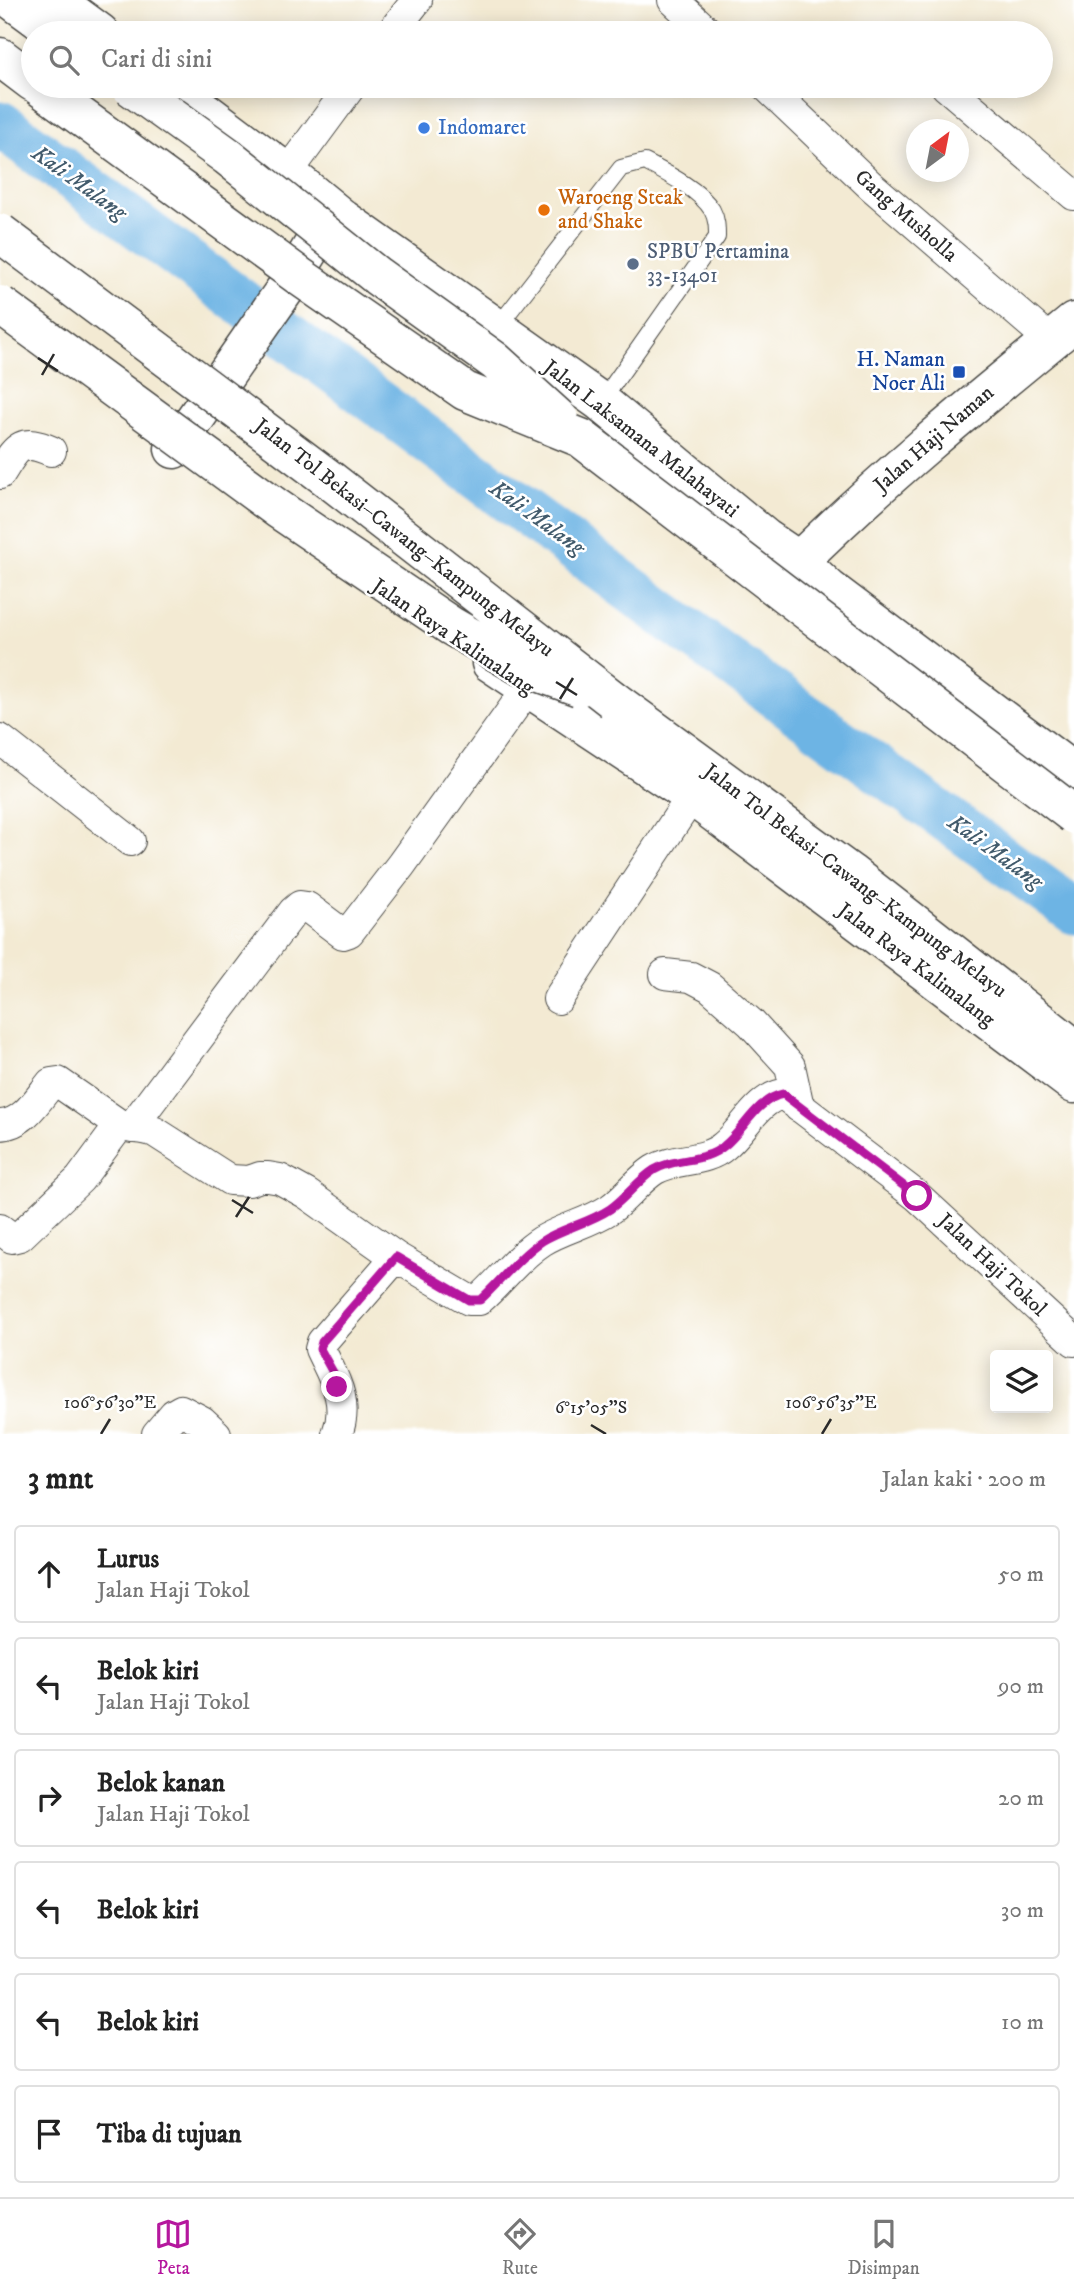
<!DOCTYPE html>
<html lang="id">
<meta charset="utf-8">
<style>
:root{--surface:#fff;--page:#f2f2f2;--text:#222;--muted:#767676;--line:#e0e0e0;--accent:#b5179e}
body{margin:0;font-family:"IM FELL DW Pica",serif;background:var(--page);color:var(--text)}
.controls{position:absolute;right:21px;bottom:21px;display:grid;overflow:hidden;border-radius:7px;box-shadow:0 4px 18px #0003}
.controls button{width:63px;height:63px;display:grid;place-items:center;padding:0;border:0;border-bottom:2px solid var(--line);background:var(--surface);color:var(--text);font:35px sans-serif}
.compass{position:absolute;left:906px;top:119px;width:63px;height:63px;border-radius:50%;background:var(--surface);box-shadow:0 4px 18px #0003;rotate:32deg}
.stop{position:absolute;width:21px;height:21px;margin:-16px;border:5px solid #b5179e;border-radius:50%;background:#fff}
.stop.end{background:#b5179e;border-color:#fff;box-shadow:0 2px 7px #0008}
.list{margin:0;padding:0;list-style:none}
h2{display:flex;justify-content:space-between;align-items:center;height:91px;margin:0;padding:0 28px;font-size:30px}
h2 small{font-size:23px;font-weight:400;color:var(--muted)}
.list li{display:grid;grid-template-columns:46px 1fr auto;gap:21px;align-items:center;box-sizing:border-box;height:98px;margin:0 14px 14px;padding:0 14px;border:2px solid var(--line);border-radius:7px}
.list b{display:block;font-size:26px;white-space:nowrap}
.list p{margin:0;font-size:23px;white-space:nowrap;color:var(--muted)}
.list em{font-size:23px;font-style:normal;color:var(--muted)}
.icon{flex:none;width:38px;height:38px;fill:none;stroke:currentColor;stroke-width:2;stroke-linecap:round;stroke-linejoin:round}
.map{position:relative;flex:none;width:1074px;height:1434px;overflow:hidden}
.search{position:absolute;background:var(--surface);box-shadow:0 4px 18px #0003;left:21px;right:21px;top:21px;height:77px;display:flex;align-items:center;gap:18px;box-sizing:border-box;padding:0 24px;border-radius:38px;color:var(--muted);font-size:26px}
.sheet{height:763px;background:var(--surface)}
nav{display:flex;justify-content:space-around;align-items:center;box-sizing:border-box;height:98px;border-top:2px solid var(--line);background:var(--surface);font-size:19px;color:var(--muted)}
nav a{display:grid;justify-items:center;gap:4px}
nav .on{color:var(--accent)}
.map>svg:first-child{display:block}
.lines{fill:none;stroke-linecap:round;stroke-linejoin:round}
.river{stroke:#6db4e4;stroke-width:47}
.lane-casing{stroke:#494844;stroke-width:18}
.street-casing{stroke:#494844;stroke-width:32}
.secondary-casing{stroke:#494844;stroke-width:41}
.primary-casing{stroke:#494844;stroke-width:41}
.highway-casing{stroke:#494844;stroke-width:41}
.lane{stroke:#fff;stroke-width:16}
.street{stroke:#fff;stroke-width:30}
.secondary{stroke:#fff;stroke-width:38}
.primary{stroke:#fff;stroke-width:38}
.highway{stroke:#fff;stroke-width:38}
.highway-bridge-casing{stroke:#494844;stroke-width:41;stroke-linecap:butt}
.highway-bridge{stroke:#fff;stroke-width:38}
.route{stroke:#b5179e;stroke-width:9}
.ticks{fill:none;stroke:#2b2b2b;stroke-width:2.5}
.shop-dot{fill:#3f7fe0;stroke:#fff;stroke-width:2.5}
.food-dot{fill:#e8710a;stroke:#fff;stroke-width:2.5}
.service-dot{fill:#5c6f8a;stroke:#fff;stroke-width:2.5}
.transit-dot{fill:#1a4fb4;stroke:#fff;stroke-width:2.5}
.labels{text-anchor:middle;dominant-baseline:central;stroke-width:5;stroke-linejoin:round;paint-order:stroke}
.shop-label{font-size:21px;fill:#366cbe;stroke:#fff;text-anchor:start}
.food-label{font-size:21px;fill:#c56008;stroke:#fff;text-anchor:start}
.street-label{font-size:21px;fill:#2b2b2b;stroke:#fff}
.service-label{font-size:21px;fill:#4e5e75;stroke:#fff;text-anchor:start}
.transit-label{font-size:21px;fill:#164399;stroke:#fff;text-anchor:end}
.water-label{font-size:23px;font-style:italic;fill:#425b6c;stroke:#fff}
.ticks-label{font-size:18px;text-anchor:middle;fill:#2b2b2b;stroke:#fff;stroke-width:5;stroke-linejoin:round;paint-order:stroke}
</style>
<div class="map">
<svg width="1074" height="1434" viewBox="0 0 1074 1434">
<rect width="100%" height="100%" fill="#fff"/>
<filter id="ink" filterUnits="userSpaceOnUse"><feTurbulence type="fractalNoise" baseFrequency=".0143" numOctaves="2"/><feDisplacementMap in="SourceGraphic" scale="14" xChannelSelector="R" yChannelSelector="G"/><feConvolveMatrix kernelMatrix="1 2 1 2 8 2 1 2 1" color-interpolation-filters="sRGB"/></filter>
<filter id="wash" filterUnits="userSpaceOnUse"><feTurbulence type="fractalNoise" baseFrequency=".00686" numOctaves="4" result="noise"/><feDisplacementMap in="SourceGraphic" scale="28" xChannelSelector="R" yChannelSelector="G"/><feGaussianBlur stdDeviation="1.57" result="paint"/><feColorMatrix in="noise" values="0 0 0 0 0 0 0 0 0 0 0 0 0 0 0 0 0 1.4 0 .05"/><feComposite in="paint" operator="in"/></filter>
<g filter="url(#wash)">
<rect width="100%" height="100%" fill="#f3ead3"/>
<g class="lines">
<path class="river" d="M0,124l680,502 394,285"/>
</g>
</g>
<g filter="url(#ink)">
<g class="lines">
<g class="lane-casing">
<path id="lane" d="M496,329l125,-161 24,-6c21,11 54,27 67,48 5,9 5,18 5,27l-116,165"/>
</g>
<g class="street-casing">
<path id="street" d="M673,0l36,33
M391,33l26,-33
M766,86l103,98 182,157
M946,86l128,109
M287,173l64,-87
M0,474c16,-25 19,-37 51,-23
M0,739l130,102
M665,974l26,3 19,10 41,36 39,43 9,41
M558,999l134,-203
M0,1125c23,0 38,-26 51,-42l7,-1 62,43c12,4 24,2 35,7l75,48 19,1 11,-4h8l12,2 27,15 89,63 73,43h10c22,-19 38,-43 63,-59 21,-13 47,-18 68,-32 16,-11 27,-28 44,-39 21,-13 51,-7 70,-24 20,-16 33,-47 59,-52l134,102 157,145
M131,1128l162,-216 7,-6 7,1 36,27 6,-2 52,-67 127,-177
M0,1229l12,9 8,-2 60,-57 40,-54
M157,1434l17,-20 7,-4 21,11 14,13
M337,1434c13,-32 -4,-57 -17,-85l2,-7 74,-85"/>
</g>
<g class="secondary-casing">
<path id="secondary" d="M799,561c86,-85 181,-162 275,-239"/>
</g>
<g class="primary-casing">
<path id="primary" d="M55,0l45,33
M171,86l116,87 56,46 258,183 164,136 34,23 30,28 245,184
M174,449l119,-171 25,-41 7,-31
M491,663l201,133 382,288"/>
</g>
<g class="highway-casing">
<path id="highway" d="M12,0l45,33
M0,57l33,25
M613,700l237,173 224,175"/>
</g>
<use href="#lane" class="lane"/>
<use href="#street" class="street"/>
<use href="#secondary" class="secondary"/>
<use href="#primary" class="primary"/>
<use href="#highway" class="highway"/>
<g class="highway-bridge-casing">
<path id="highway-bridge" d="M39,86l260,190 166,115 116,47 493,377
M130,86l97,70 150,120 118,85 64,58
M0,233l330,247 283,220
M0,305l278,204 173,117 68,39 60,22"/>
</g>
<use href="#highway-bridge" class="highway-bridge"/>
</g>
</g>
<g class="lines" filter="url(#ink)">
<path class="route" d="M337,1387l-1,-9 -16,-29 2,-7 74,-85 73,43h11c21,-19 38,-43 62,-59 21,-13 47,-18 68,-32 16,-11 27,-28 44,-39 21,-13 51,-7 70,-24 20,-16 33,-47 59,-52l134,102"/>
</g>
<path class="ticks" d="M38,358l20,13M42,375l12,-21M556,682l21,13M560,699l13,-21M232,1200l21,13M236,1217l13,-20M591,1425l15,9M101,1434l9,-15M822,1434l9,-15"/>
<circle class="shop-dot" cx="424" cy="128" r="7"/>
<circle class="food-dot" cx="544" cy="210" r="7"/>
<circle class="service-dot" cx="633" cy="264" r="7"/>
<rect class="transit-dot" x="952" y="365" width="14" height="14" rx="3.5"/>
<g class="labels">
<g class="shop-label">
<text x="438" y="128">Indomaret</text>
</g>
<g class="food-label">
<text x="558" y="198">Waroeng Steak<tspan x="558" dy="24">and Shake</tspan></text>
</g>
<g class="street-label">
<text transform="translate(906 216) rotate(41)">Gang Musholla</text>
<text transform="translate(641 439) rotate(38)">Jalan Laksamana Malahayati</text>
<text transform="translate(934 439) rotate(-41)">Jalan Haji Naman</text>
<text transform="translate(404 538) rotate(38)">Jalan Tol Bekasi–Cawang–Kampung Melayu</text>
<text transform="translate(453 637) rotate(34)">Jalan Raya Kalimalang</text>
<text transform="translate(855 881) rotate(37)">Jalan Tol Bekasi–Cawang–Kampung Melayu</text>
<text transform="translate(916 965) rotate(37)">Jalan Raya Kalimalang</text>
<text transform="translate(992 1265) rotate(43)">Jalan Haji Tokol</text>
</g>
<g class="service-label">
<text x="647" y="252">SPBU Pertamina<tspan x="647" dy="24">33-13401</tspan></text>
</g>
<g class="transit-label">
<text x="945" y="360">H. Naman<tspan x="945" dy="24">Noer Ali</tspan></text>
</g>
<g class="water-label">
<text transform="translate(79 183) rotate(36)">Kali Malang</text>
<text transform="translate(537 518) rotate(36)">Kali Malang</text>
<text transform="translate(995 852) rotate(36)">Kali Malang</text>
</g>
</g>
<g class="ticks-label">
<text x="110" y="1408">106°56'30"E</text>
<text x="831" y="1408">106°56'35"E</text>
<text x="591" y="1413">6°15'05"S</text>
</g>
</svg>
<div class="controls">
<button><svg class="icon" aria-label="layers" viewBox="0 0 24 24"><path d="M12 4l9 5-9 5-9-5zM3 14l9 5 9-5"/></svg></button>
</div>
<svg class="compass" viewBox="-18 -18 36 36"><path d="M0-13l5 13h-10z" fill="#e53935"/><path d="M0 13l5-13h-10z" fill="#767676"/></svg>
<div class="stop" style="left:917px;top:1196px"></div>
<div class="stop end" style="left:337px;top:1387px"></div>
<div class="search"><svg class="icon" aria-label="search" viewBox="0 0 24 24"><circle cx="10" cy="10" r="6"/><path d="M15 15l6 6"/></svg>Cari di sini</div>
</div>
<section class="sheet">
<h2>3 mnt<small>Jalan kaki · 200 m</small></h2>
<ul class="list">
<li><svg class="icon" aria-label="ahead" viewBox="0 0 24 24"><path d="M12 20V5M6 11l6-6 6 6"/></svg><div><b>Lurus</b><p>Jalan Haji Tokol</p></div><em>50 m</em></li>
<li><svg class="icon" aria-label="left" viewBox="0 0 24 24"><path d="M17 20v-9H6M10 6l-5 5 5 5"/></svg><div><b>Belok kiri</b><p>Jalan Haji Tokol</p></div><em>90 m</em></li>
<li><svg class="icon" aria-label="right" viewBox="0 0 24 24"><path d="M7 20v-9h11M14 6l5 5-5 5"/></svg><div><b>Belok kanan</b><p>Jalan Haji Tokol</p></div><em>20 m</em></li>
<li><svg class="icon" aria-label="left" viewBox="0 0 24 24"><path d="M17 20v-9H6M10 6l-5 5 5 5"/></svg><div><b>Belok kiri</b></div><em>30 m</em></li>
<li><svg class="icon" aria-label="left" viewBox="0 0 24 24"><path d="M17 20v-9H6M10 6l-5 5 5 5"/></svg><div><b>Belok kiri</b></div><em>10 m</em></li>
<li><svg class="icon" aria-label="arrive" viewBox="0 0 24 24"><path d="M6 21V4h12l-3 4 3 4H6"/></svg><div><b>Tiba di tujuan</b></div></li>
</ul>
</section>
<nav>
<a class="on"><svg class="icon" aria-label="map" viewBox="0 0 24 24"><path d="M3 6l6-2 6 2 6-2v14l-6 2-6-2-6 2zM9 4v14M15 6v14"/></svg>Peta</a>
<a><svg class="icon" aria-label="directions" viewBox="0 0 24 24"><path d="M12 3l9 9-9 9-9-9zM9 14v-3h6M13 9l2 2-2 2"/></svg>Rute</a>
<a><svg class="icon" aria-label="saved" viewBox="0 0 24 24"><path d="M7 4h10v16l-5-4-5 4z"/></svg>Disimpan</a>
</nav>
